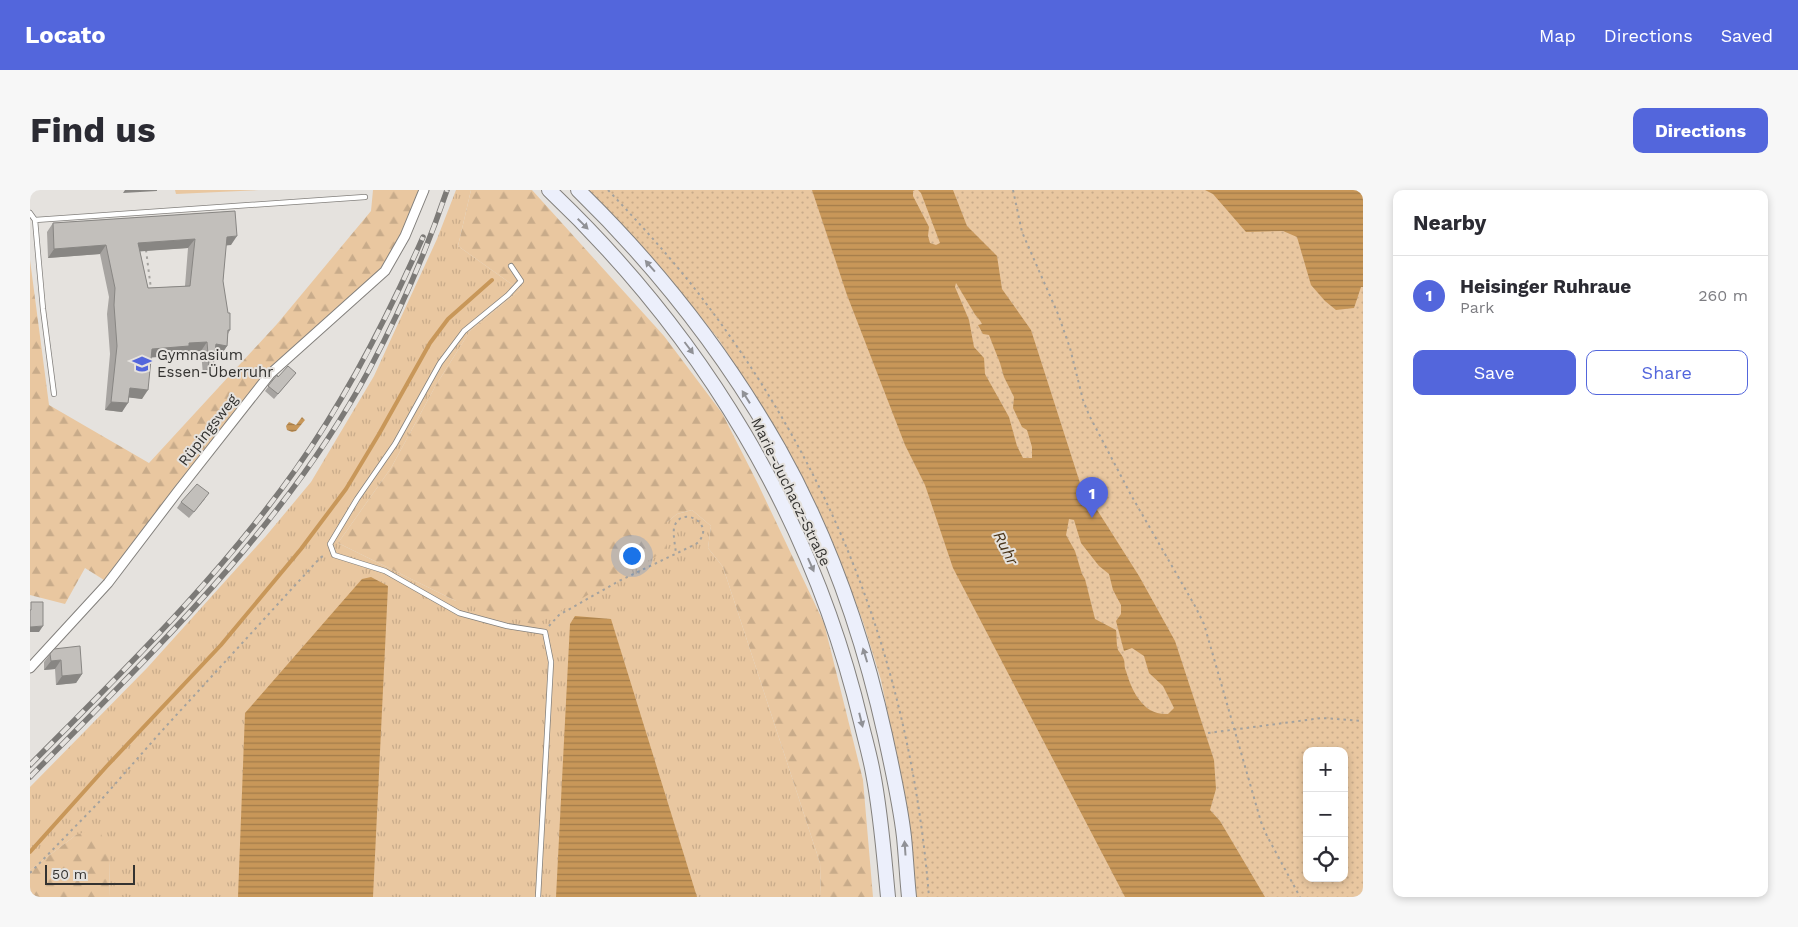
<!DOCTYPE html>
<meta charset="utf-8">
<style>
:root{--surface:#fff;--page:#f7f7f7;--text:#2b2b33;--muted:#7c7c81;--line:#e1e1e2;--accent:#5366dc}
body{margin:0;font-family:"Work Sans",sans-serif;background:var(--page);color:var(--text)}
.controls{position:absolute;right:15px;bottom:15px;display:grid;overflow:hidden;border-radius:10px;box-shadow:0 2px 8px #0003}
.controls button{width:45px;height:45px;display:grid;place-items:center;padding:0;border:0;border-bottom:1px solid var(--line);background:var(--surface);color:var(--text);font:25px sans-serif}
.scale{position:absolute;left:15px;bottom:12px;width:90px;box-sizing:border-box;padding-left:5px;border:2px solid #343331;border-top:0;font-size:14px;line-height:18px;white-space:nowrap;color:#343331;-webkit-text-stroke:4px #e5e2de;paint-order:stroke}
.you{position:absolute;left:601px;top:365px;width:18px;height:18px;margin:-12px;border:4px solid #fff;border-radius:50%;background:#1a73e8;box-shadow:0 0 0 8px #1a73e833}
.badge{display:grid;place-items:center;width:32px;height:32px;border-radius:50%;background:var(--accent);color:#fff;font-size:16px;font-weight:700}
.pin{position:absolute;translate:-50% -41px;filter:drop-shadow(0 1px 2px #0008)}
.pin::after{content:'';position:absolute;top:26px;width:18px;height:15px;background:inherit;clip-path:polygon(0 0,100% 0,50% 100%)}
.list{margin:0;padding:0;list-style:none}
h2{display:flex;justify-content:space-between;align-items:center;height:65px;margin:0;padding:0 20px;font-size:21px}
h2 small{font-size:16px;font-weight:400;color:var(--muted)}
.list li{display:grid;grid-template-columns:32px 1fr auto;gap:15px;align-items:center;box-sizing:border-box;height:80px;padding:0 20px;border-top:1px solid var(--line)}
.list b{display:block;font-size:19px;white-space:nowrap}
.list p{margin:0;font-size:16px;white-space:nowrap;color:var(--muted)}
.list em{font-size:16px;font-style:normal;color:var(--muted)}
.actions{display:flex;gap:10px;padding:15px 20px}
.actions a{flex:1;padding:11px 0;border:1px solid var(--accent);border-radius:10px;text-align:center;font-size:18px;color:var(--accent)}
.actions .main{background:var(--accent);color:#fff}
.icon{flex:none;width:28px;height:28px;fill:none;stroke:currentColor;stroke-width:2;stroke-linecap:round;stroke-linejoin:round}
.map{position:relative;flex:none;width:1333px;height:707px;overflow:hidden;border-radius:10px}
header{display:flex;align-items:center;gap:30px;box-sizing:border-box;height:70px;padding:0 25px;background:var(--accent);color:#fff}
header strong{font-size:24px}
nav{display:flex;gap:28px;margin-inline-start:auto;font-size:18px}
.intro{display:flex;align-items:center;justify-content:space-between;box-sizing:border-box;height:120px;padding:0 30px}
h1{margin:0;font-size:35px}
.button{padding:12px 22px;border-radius:10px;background:var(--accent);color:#fff;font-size:18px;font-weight:700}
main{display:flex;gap:30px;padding:0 30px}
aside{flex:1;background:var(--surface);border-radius:10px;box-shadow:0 2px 8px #0003}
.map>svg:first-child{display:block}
.grass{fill:url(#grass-tufts)}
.forest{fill:url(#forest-firs)}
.park{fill:url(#park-dots);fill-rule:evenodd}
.garden{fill:#e9c7a0}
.water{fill:url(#water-rules);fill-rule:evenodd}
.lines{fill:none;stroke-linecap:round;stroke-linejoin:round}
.stream{stroke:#c89759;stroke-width:4}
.service-casing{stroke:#83807d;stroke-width:6}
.minor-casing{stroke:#83807d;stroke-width:11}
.secondary-casing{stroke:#83807d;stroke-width:16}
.path{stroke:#a4a29e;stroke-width:2;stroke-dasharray:2.5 4;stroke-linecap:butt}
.service{stroke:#fff;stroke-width:4.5}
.minor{stroke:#fff;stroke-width:9}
.secondary{stroke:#eceffb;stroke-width:14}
.rail-casing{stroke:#7c7a77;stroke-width:5.5}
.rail{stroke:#e5e2de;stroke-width:4;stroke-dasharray:11;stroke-linecap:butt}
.wall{fill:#a7a4a1;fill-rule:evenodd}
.shaded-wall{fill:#888683}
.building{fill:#c2bfbb;stroke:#888683;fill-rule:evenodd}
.oneway{fill:#909196}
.labels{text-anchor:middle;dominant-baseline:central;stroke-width:4;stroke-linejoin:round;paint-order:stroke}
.poi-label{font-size:15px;fill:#343331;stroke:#e5e2de;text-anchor:start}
.street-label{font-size:15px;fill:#343331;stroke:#e5e2de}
.water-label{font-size:16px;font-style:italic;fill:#493419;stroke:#e5e2de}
</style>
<header>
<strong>Locato</strong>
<nav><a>Map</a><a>Directions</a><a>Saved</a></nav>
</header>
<div class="intro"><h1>Find us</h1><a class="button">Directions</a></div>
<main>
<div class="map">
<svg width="1333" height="707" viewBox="0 0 1333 707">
<defs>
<pattern id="grass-tufts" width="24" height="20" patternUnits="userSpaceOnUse" patternTransform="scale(1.25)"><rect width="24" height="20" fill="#e9c7a0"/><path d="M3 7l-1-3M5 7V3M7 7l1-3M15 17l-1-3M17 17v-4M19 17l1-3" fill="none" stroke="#c8ab8a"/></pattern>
<pattern id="forest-firs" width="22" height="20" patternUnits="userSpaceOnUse" patternTransform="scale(1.25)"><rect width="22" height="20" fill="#e9c7a0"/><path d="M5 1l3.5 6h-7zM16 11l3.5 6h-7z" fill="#c8ab8a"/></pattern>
<pattern id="park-dots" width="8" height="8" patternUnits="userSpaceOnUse" patternTransform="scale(1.25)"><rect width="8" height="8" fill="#e9c7a0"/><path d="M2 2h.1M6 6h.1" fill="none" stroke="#c8ab8a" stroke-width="1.8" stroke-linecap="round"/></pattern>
<pattern id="water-rules" width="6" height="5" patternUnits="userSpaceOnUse" patternTransform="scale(1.25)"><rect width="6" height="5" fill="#c89759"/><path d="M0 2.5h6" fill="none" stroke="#a37c4a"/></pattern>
</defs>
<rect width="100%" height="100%" fill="#e5e2de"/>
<path class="grass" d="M426,0h15l-13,56 62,44 -50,41 -34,54 -45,83 -53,75 118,58 211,-79 10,-8 15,-4 19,16 -3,22 15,19 97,296 1,34h-712l1,-37 -34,-25 -46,35v-83l117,-119 119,-132 45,-54 63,-106 63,-137z"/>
<path class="forest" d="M343,0h49l-19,45 -20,34 -102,90 -105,128 -72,93 -19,-12 -20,36 -35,-9v-335l19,145 100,58 128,-139 94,-113z
M441,0h61l132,146 58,77 36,71 66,139 39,157 10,117h-52l-1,-34 -97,-296 -15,-19 3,-22 -19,-16 -15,4 -10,8v28l-132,75 -79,-24 -118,-58 53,-75 45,-83 34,-54 50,-41 -62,-44z
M69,637l11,33 -1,37h-79v-27l46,-35z"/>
<path class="park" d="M558,0h775v707h-449l-18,-143 -15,-74 -18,-58 -24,-64 -55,-114 -65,-104 -48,-60 -57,-64zM1277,561h37v127h-37z"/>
<path class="garden" d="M145,0h84l-83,4z"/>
<path class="water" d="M782,0h103l-2,1v5l16,31 -1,9 2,7 6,2 4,-2 -19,-50 -3,-3h35l14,36 30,30 5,33 29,41 49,153 59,93 36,65 39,119 2,29 -6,21 10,11 45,76h-140l-172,-329 -28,-83 -20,-40 -58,-150zM926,93c6,9 11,19 17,28 2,5 7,8 9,13l-4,1 5,9 6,1 11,28 4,14 10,20 -1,11 9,19 5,3 5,17v11h-9l-6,-12 -8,-29 -24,-43 -1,-16 -10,-11 -5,-27 -14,-33zM1039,329l5,1 7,23 18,23 10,8 4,16 8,15v9l-5,7 8,30 8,-3 12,8 5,17 14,13 11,22 -6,6c-24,2 -36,-22 -42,-43 -2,-4 -1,-8 -2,-11 -1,-4 -4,-7 -6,-10 -2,-6 -1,-14 -2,-20l-21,-11 -10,-40 -3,-5 -7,-23 -9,-16z
M1175,0h158v97h-2l-7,21 -18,2 -11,-9 -14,-16 -14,-48 -14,-6 -37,1 -33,-38z
M272,227l3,3 -9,11 -4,1 -5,-2 -1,-4 3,-4 7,3z
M341,387l17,9 -15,311h-135l7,-184 117,-134z
M545,426l36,3 86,278h-141l14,-273z"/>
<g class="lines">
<path class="stream" d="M0,662l76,-85 115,-122 80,-96 45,-60 33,-55 51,-91 18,-24 44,-39"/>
<g class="service-casing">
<path id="service" d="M0,23l5,7 330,-23
M5,30l8,89 11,85
M481,76l10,15 -13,14 -44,36 -24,32 -45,81 -38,55 -27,45 4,11 51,16 74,42 48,13 38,6 6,30 -13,235"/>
</g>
<g class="minor-casing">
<path id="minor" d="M0,478l78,-85 70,-92 92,-117 115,-103 20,-35 19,-46"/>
</g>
<g class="secondary-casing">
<path id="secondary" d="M519,0c153,145 263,326 312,532 4,17 9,34 12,51 8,41 11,83 15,124
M548,0c79,77 147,164 201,259 50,89 84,187 106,286 7,33 15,67 19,102 2,20 3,40 5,60"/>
</g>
<path class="path" d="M578,0c33,35 65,70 94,108 136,179 209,376 227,599
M983,0l9,42 36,82 12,34 13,52 6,15 42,80 64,111 9,18 57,198 6,14 33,61
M116,60l5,39
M519,436l10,-11 60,-34 77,-37c23,-19 -16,-41 -22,-16 -1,7 1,17 2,25
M1178,543l114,-15 41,3
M0,683l71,-73 58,-66 161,-176 6,-4"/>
<use href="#service" class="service"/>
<use href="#minor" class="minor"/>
<use href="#secondary" class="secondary"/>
<g class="rail-casing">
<path id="rail" d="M0,575c93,-94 189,-187 266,-296 51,-72 91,-151 127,-232
M0,587c123,-125 255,-251 339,-407 31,-58 57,-118 78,-180"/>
</g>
<use href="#rail" class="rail"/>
</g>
<path class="wall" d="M205,21l-4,34h-5l-3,36 7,49 -2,4 -1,12 -6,9 -6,-1 -2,12 -6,9h-4l-2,-24 -16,1 -2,3 -32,2 -9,42 -13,-2 -7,15 -17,-2 5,-56 -3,-40 2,-17 -9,-43 -52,4 -1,-26 6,-9zM158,58l-3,38 -37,2 -8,-37z
M266,183l-22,26 -9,-8 12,-16 1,2z
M175,309l-16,19 -12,-10 4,-6z
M20,464l32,20 -6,9 -20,2 -1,-16 -11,1v-8z"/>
<path class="shaded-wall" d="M95,0h32v1l-34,2z
M207,46l-6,9 -10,1 6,-9z
M165,49l-7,9 -56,4 6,-9z
M76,55l-6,9 -52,4 6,-9z
M177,152l-6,9 -16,1 -2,3 -37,3 6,-9 37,-6z
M186,154l11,2 -6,9 -11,-2z
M179,176h4l-6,9h-4z
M100,198l18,2 -6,9 -18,-2z
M81,212l17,1 -6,9 -17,-2z
M13,436l-4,6h-9v-5z
M31,470l-6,9 -11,1 7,-9z
M52,484l-6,9 -20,2 6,-9z"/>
<path class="building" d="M205,21l2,25 -10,1 -4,44 5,32h2v17h-2l-1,16 -11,-2 -3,22h-4l-2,-24 -18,1v3l-37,3 -4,41 -18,-2 -2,15 -17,-1 6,-56 -3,-41 1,-17 -9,-43 -52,4 -1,-26zM165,49l-5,47 -42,2 -10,-45z
M258,176l8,7 -18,21 -10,-8 9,-11 1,2z
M167,294l12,9 -15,19 -13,-10z
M1,412h12v24l-13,1v-17h1z
M50,456l2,28 -20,2 -1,-16 -10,1 -1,-7 4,-5z"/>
<defs><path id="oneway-solid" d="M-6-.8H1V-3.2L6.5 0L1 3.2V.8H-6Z" transform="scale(1.25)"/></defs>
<g class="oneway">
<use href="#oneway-solid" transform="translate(553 34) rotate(45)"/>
<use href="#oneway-solid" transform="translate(620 76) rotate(-131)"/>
<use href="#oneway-solid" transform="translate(659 158) rotate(53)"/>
<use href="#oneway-solid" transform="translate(716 207) rotate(-122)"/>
<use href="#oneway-solid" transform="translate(781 375) rotate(66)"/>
<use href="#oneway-solid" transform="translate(835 465) rotate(-107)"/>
<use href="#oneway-solid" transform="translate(831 530) rotate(76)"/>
<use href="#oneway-solid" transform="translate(875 658) rotate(-94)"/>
</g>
<defs>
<g id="school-bare" transform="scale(1.5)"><path d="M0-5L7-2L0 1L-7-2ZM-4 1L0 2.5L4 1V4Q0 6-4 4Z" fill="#5366dc" stroke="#e5e2de" stroke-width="2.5" paint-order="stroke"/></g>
</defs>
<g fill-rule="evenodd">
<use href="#school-bare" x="112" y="174"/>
</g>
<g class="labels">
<g class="poi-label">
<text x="127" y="165">Gymnasium<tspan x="127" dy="17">Essen-Überruhr</tspan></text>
</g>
<g class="street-label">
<text transform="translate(178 240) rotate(-52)">Rüpingsweg</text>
<text transform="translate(761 302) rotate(64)">Marie-Juchacz-Straße</text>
</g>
<g class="water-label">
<text transform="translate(976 358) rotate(63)">Ruhr</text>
</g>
</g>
</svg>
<div class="controls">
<button>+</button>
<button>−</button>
<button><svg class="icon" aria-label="locate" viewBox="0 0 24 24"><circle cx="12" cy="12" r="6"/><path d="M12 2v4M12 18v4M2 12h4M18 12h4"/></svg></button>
</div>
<div class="scale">50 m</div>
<div class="you"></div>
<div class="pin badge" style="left:1062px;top:328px">1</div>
</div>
<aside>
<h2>Nearby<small></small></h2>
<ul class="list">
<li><span class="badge">1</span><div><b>Heisinger Ruhraue</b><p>Park</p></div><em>260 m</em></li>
</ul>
<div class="actions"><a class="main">Save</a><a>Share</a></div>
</aside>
</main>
